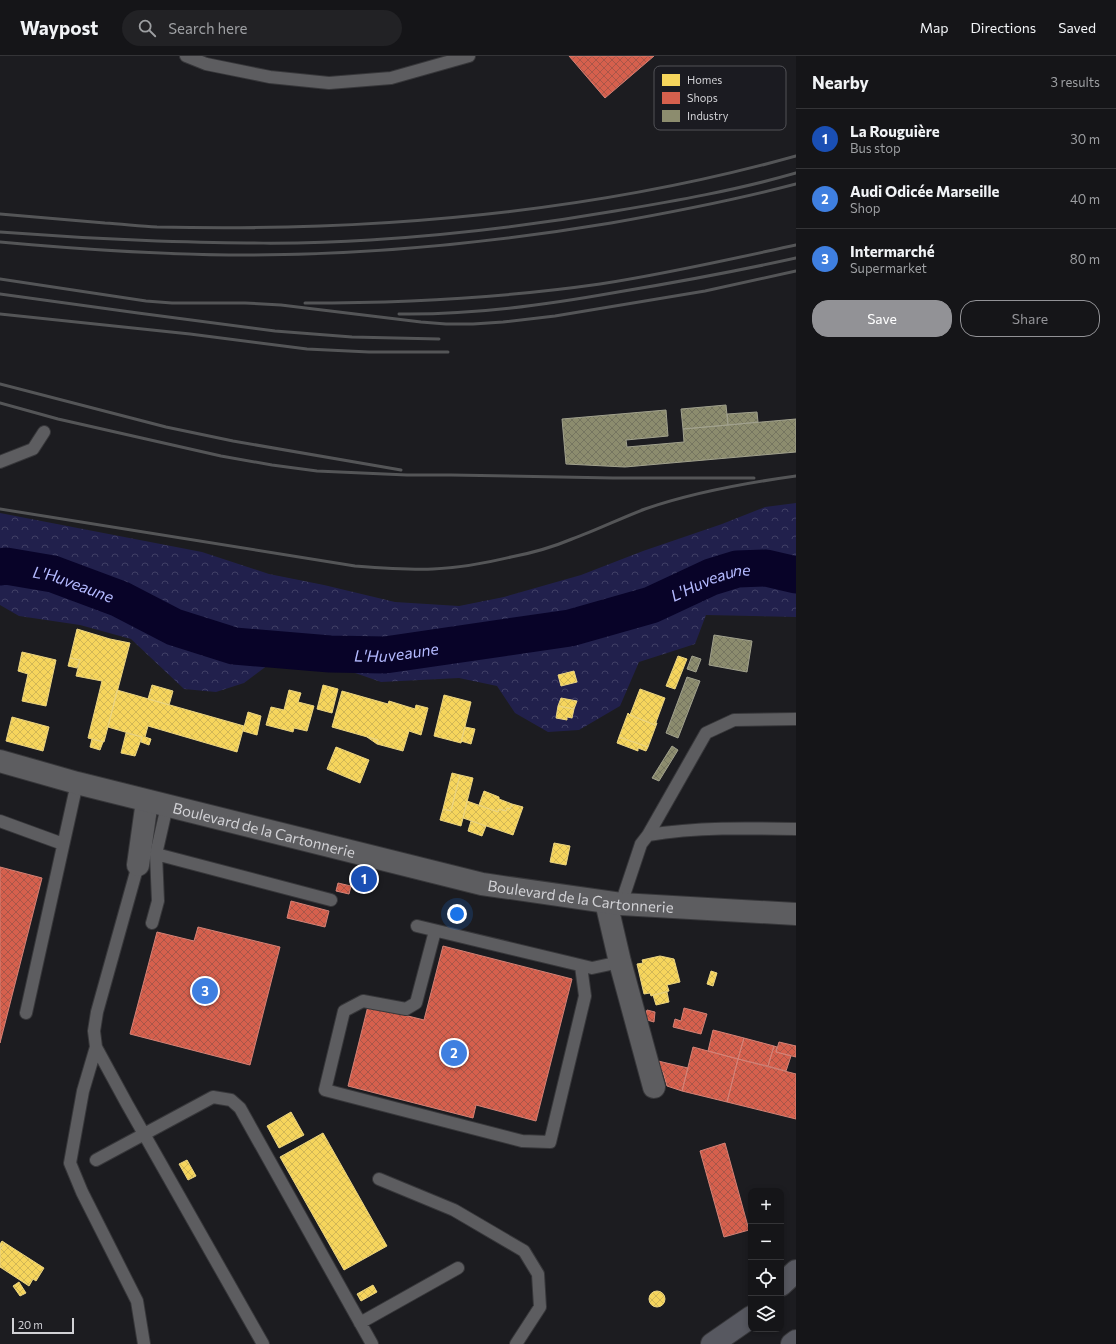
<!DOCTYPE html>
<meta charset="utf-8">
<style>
:root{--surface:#151518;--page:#222225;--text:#f1f3f6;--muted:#9d9fa2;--line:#343437;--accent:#929296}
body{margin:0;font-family:Commissioner,sans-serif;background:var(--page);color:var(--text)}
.controls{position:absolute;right:12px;bottom:12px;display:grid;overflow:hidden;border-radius:8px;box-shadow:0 2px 6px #0003}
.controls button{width:36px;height:36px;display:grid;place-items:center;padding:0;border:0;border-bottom:1px solid var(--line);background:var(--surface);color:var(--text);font:20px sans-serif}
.scale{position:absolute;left:12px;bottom:10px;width:62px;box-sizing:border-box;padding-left:4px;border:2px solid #d1d1d5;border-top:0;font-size:11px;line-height:14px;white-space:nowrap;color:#d1d1d5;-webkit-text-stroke:3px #1b1b21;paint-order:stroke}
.you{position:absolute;left:457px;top:858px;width:14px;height:14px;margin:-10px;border:3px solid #fff;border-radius:50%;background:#1a73e8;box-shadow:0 0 0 6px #1a73e833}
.badge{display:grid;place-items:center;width:26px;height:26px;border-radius:50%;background:var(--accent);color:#fff;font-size:13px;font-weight:700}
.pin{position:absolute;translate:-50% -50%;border:2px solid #fff;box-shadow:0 1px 4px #0006}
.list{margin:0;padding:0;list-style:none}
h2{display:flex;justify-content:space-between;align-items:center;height:52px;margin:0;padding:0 16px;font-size:17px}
h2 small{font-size:13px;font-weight:400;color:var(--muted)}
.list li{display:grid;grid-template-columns:26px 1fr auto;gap:12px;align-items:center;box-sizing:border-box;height:60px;padding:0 16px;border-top:1px solid var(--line)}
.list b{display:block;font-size:15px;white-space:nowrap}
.list p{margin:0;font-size:13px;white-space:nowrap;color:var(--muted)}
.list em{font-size:13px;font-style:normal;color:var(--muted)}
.actions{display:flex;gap:8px;padding:12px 16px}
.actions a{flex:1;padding:9px 0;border:1px solid var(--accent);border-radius:16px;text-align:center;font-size:14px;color:var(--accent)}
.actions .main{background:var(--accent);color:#fff}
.icon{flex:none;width:22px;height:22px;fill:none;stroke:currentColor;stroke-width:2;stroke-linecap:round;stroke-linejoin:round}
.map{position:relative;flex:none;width:796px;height:1288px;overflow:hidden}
header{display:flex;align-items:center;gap:24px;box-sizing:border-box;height:56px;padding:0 20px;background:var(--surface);border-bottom:1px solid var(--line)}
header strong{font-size:19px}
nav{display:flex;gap:22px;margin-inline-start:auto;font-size:14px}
.search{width:280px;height:36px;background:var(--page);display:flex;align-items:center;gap:10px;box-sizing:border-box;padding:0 14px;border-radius:22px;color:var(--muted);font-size:15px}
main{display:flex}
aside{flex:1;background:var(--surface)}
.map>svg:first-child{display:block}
.forest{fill:url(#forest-crowns)}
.homes{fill:url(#homes-cross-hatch);stroke:#ebd480}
.shops{fill:url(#shops-cross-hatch);stroke:#d48276}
.industry{fill:url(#industry-cross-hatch);stroke:#a1a18d}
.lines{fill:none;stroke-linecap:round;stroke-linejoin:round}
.river{stroke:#080328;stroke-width:37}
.service-casing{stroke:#37373a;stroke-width:14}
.minor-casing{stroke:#37373a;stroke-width:24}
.secondary-casing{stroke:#37373a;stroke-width:24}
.motorway-casing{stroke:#37373a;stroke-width:24}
.service{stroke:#5d5d60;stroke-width:12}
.minor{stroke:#5d5d60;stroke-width:22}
.secondary{stroke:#5d5d60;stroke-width:22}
.motorway{stroke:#575860;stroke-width:22}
.rail{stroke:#545557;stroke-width:3}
.labels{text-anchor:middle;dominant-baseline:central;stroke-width:4;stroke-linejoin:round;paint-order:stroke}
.street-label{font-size:15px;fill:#d1d1d5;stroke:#1b1b21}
.water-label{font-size:16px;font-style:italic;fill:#b4baff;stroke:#1b1b21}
.key{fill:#1b1b21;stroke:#525257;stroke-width:1}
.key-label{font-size:11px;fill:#d1d1d5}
</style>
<header>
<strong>Waypost</strong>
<div class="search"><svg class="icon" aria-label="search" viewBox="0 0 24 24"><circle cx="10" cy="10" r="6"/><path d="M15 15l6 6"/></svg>Search here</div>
<nav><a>Map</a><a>Directions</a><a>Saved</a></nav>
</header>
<main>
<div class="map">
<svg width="796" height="1288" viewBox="0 0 796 1288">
<defs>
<pattern id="forest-crowns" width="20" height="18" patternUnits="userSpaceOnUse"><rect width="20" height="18" fill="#21204c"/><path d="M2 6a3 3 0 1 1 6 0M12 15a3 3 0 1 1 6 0" fill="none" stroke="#403f65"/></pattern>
<pattern id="homes-cross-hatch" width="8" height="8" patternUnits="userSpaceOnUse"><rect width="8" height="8" fill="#f6d55c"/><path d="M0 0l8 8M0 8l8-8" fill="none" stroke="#d1b756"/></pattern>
<pattern id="shops-cross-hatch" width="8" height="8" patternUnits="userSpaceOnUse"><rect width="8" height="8" fill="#d6604d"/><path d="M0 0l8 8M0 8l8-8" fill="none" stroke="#a95649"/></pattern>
<pattern id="industry-cross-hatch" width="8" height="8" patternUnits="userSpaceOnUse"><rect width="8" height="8" fill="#8c8c6e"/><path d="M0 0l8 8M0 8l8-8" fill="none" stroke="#757560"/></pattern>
</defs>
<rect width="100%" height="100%" fill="#1c1c20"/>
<path class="forest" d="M796,447v114l-90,-2 -11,29 -56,18 -19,44 -41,24 -31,2 -33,-19 -18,-27 -38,-8 -78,4 -46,-16 -67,-1 -24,18 -28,9 -32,-3 -53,-50 -51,-14 -61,-9 -19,-11v-92l202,39 67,22 55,11 71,17 64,4 45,-9 77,-22 62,-24 79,-27 43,-17z"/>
<path class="homes" d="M77,573l33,10 20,4 -26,99 -16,-4 14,-57 -26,-5 4,-16 -10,-2z
M22,596l34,8 -10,46 -24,-5 6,-27 -10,-3z
M678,600l9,3 -12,30 -9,-3z
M70,602l10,2 -3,8 -9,-2z
M574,615l3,11 -16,4 -3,-11z
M152,629l21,6 -4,14 -21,-6z
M323,629l15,4 -6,24 -15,-4z
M640,633l25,9 -10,27 -25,-10z
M117,634l127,36 -7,26 -89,-26 -3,11 6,2 -2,6 -8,-3 1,-5 -34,-10z
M289,634l12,3 -3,9 16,4 -7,25 -13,-3 -1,4 -27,-7 5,-18 13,3z
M342,635l46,13 1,-3 26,8 1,-4 12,3 -7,27 -12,-4 -6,20 -26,-7 1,-4 -46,-13z
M444,639l27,7 -10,41 -27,-7z
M561,642l16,3 -3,8 -16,-3z
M558,650l16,3 -2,9 -5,-1v3l-11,-2z
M248,656l13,4 -4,19 -14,-4z
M628,657l2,2 25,10 1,-2h1l-9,24 -29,-10z
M12,661l37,10 -6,24 -37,-10z
M465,671l10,2 -4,15 -10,-3z
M126,677l16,4 -7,19 -14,-3z
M367,681l11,3 -1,4z
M619,681l29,10 -2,4 -8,-3v3l-21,-8z
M92,683l11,3 -3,8 -10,-3z
M336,691l33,13 -9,23 -33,-14z
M452,717l8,2 -9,36 -8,-2z
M460,719l13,3 -12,48 -21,-6 3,-11 8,2z
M484,735l15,6v2l13,5 -2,5 -3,-1 -1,3 -7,-2 -1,3 -19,-7z
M467,745l31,11 1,-3 7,2 1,-3 3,1 2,-5 11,3 -10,28 -50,-17z
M471,765l15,5 -4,10 -14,-5z
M554,787l16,3 -4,19 -16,-3z
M660,900l14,3 6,23 -13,3 2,6 -18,5 -1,-3 -6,1 -7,-30 6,-1 -1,-3z
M711,915l6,2 -4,13 -6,-2z
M667,936l2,10 -13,3 -3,-10z
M291,1056l13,23 -25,13 -12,-22z
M323,1077l64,113 -43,24 -64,-113z
M187,1104l9,16 -8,4 -9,-16z
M2,1185l3,2 -5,7v-6z
M5,1187l39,25 -8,13 -3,-2 -4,7 -29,-19v-17z
M19,1226l7,11 -6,3 -7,-10z
M373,1229l4,7 -16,9 -4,-7z
M649 1243a8 8 0 1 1 16 0a8 8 0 1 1-16 0Z"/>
<path class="shops" d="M569,0h85l-49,42z
M0,811l42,11 -42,165z
M338,827l13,3 -2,8 -13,-3z
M291,845l38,10 -4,16 -38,-9z
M198,871l82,20 -30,118 -120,-31 27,-102 37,9z
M443,890l129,33 -36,142 -60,-16 -3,13 -125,-32 20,-80 56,14z
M684,952l23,6 -6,20 -28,-7 2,-8 6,2z
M647,954l8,2 -1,10 -7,-2 -2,-5z
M713,974l31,8 -6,21 -30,-8z
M744,982l30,8 -6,20 -30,-7z
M779,986l17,4v11l-20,-5z
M774,990l3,1 -1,5 15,4 -5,15 -18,-5z
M693,991l45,12 -11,43 -45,-11z
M738,1003l58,15v45l-69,-17z
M658,1005l30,7 -6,23 -15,-5 -4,-14 -2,-1z
M725,1087l24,87 -25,7 -24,-86z"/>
<path class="industry" d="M726,349l2,20 -45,4 -2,-20z
M666,354l2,26 -42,4 1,7 57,-5 -1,-13 113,-10v33l-171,15 -59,-3 -4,-45z
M757,356l1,10 -30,3 -1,-11z
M714,579l38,6 -5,31 -38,-7z
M692,600l9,3 -5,13 -9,-3z
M687,621l13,4 -22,57 -12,-5z
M672,690l6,4 -19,31 -7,-3z"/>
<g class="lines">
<path class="river" id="s1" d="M0,511l6,-1 47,8 67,25 54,28 60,19 96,8 55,1 185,-27 81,-23 60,-28 26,-8 29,-1 30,7"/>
<g class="service-casing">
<path id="service" d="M186,0l20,8 64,13 59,6 62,-5 78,-22
M0,406l33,-13 11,-17
M0,765l63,23
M648,779l58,-102 28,-13 62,-1
M156,798l175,46
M138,809l-41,147 -3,19 2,16 31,57 136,240
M621,848l20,-60 7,-9c49,-8 99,-7 148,-6
M152,867l6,-22 -2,-47 11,-48
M417,870l175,42 28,-6
M435,875l-19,72 -10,6 -43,-8 -19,10 -19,79 197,51 28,1 35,-146 -4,-30
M26,957l51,-230
M96,991l-13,44 -13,72 12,29 55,109 7,43
M96,1104l117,-63 18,3 9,8 132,236
M379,1123l75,31 70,41 14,23 2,33 -24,37
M360,1267l98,-55"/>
</g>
<g class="minor-casing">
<path id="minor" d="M138,809l9,-64
M606,846l14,60 34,125"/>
</g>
<g class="secondary-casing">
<g id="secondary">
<path id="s2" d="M0,705l77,22 405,101 139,20 175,10"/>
</g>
</g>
<g class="motorway-casing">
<path id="motorway" d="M781,1229l15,-14
M712,1288l39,-27
M792,1288l4,-3"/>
</g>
<use href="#service" class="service"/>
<use href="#minor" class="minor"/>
<use href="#secondary" class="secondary"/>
<use href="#motorway" class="motorway"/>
<path class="rail" d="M0,158c35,3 70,6 105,9 17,1 34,3 52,4 212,5 434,-14 639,-71
M0,176c52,4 104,7 157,9 71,2 142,4 213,-1 82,-5 164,-15 245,-29 60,-10 122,-21 181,-38
M0,186c76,7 153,12 229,13 128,1 256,-11 382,-32 62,-11 124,-23 185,-39
M0,223l146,22 26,2h73l36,2 140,17 25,2h27l30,-2 52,-6 150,-25 91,-20
M0,238l138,19 137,18 77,6 87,2
M305,247c99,0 197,-5 295,-19 66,-10 131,-25 196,-39
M0,258l190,20 117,15 62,3h79
M399,258c74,1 146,-9 219,-22 60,-10 119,-21 178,-34
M0,328l166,43 67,14 168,29
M0,347l58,16 163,37 51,9 45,6 90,4h44l162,3h141
M0,453l355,57c26,2 52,4 78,3 26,-1 53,-6 78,-12 21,-4 42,-10 61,-18 25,-9 49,-21 73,-30 49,-17 100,-26 151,-33"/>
</g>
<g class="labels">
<g class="street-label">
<text stroke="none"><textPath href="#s2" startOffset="273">Boulevard de la Cartonnerie</textPath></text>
<text stroke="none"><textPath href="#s2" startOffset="597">Boulevard de la Cartonnerie</textPath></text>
</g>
<g class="water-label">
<text stroke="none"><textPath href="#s1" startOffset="736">L'Huveaune</textPath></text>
<text stroke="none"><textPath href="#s1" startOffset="76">L'Huveaune</textPath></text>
<text stroke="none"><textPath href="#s1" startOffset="412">L'Huveaune</textPath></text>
</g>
</g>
<rect x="654" y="10" width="132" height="64" rx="6" class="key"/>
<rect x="662" y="18" width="18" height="12" fill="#f6d55c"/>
<rect x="662" y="36" width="18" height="12" fill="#d6604d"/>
<rect x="662" y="54" width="18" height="12" fill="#8c8c6e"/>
<g class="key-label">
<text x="687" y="28">Homes</text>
<text x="687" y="46">Shops</text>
<text x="687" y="64">Industry</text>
</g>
</svg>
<div class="controls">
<button>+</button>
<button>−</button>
<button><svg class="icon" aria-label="locate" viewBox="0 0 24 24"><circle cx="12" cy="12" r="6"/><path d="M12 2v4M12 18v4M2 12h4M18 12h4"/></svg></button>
<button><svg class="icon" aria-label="layers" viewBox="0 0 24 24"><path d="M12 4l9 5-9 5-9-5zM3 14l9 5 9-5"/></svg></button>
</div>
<div class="scale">20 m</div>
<div class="you"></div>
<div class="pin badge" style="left:364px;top:823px;background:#1a4fb4">1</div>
<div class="pin badge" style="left:454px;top:997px;background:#3f7fe0">2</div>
<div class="pin badge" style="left:205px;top:935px;background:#3f7fe0">3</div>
</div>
<aside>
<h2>Nearby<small>3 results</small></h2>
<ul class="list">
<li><span class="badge" style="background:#1a4fb4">1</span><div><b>La Rouguière</b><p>Bus stop</p></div><em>30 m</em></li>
<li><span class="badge" style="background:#3f7fe0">2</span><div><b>Audi Odicée Marseille</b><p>Shop</p></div><em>40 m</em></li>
<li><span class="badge" style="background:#3f7fe0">3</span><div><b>Intermarché</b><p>Supermarket</p></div><em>80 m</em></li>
</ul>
<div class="actions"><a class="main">Save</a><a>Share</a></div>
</aside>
</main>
